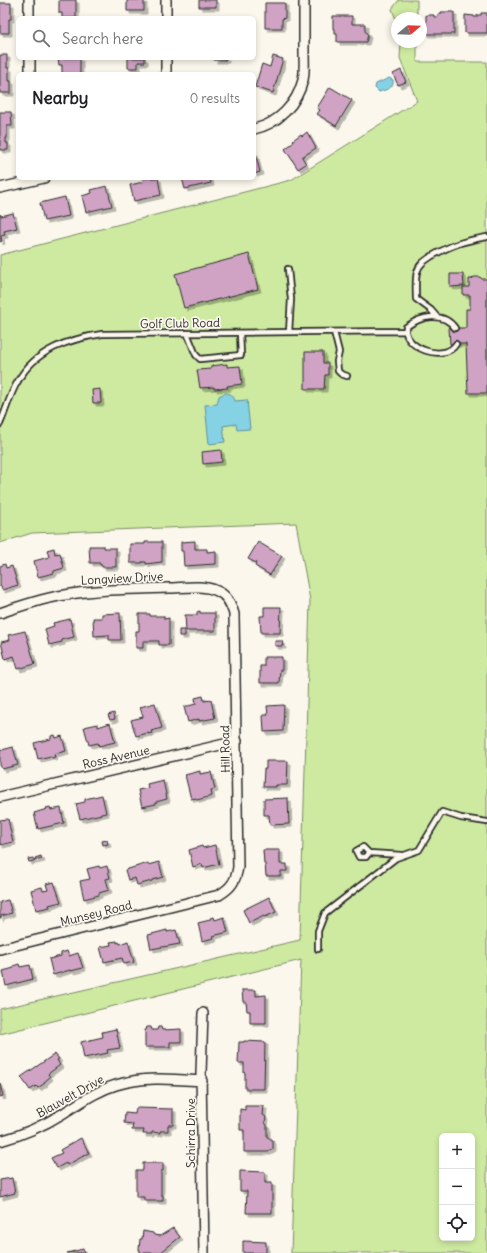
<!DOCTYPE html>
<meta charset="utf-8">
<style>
:root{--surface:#fff;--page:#f2f2f2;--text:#202124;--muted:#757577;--line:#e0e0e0}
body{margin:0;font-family:Delius,sans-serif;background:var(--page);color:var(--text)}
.controls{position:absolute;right:12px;bottom:12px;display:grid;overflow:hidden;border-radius:6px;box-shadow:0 2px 6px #0003}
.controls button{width:36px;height:36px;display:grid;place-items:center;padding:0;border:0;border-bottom:1px solid var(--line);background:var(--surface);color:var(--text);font:20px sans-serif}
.compass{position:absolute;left:391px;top:12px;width:36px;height:36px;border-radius:50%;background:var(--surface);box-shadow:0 2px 6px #0003;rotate:71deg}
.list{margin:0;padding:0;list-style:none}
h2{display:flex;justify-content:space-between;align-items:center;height:52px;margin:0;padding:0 16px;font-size:17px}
h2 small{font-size:13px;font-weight:400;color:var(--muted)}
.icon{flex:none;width:22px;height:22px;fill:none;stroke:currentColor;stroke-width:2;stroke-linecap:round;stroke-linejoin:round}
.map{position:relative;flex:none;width:487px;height:1253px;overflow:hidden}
.search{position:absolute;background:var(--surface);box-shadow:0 2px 6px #0003;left:16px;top:16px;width:240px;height:44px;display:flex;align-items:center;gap:10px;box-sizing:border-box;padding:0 14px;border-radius:6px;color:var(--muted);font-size:15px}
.panel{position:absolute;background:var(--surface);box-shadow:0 2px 6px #0003;left:16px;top:72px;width:240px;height:108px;border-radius:6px}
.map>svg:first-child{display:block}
.green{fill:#ceeaa1;stroke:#7c8a66;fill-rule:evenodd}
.water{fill:#85d2e4;stroke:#618f9a}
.building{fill:#d0a3c5;stroke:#2b2b2b;filter:url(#shadow)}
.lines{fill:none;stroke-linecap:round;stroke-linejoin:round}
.lane-casing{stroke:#2b2b2b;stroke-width:8}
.street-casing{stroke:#2b2b2b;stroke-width:12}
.lane{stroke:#fbf7ec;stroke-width:4.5}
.street{stroke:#fbf7ec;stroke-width:9}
.labels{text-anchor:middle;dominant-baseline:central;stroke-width:3.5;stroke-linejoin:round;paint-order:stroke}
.street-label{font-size:12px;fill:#2b2b2b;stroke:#fbf7ec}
</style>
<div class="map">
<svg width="487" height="1253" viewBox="0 0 487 1253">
<defs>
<filter id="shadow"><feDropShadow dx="3" dy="3" stdDeviation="0" flood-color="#0004"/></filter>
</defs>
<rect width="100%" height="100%" fill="#fbf7ec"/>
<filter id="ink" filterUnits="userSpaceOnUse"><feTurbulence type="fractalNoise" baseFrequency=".025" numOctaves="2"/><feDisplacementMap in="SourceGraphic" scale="8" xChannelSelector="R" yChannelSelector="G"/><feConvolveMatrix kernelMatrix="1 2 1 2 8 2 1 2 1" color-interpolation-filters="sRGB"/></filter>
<g filter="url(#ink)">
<path class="green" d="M399,0h18v18h-20v4l-5,-13z
M401,42h16v20h70v1191h-196l10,-293 -301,74v-25l300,-69 10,-340 -14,-77 -264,10 -32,10v-288l291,-75 126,-79 -17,-43zM442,1136h30v102h-30z"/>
<path class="water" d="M389,78l4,2c2,8 -8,10 -14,12l-4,-4 1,-4z
M225,393c6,0 9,3 10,8l12,-1 3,29 -13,1 -1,-6 -13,2 2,16 -16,2 -4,-39 12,-1 2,-8z"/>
<path class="building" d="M59,0h17v18h-14v-5h-3z
M127,0h17v11h-17z
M199,0h17v7h-17z
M0,3h11v16h-2v14h-9z
M265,3h20v15l-3,1v9h-17z
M441,12h13v22h-28v-19h8v2h4v-3h3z
M481,13h6v20h-22v-18l9,1v1h3v-2h4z
M333,16h19v8h13v7l3,4 -2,7h-29v-8h-2v-5h-2z
M0,55h7v13h2v13h2v12h-11z
M273,56l10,3 -10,34 -18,-6 7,-23 8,3z
M58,58h22v16h-18v-9h-3z
M128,58h17v4h-7v6h-10z
M214,58h12v2h-12z
M401,70l5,12 -8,3 -5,-11z
M330,87l22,13 -16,26 -19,-12 3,-4 -3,-2z
M0,112h11l1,14h-5v12h-1v5h2v7h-8z
M307,132l9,16 -14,9 4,7 -8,5 -13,-20 9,-7 -1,-2 8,-6 1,2z
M254,152h1l5,20 -6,2z
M142,178h16l3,17 -27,6 -4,-16 13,-3z
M182,178h28l1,5 -26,6z
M107,186l5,20 -26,6 -4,-16 10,-3 -1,-3z
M65,197l4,19 -25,5 -4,-18z
M13,213l4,15 -13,3 1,4 -4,1 1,5 -2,1v-28l1,2z
M249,254l9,35 -74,19 -9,-34z
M450,274h13l1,12 -14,1z
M474,277h6l2,2h5v114h-19l-2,-49h-16l-1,-16h17v-19h4v-14h-7v-8h6v-8h3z
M305,352h18v11h5v12h-3l-1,14h-19z
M227,364v3l13,-1 2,18 -15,2 1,2 -14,1v-2l-14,1 -3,-18 14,-1v-3z
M100,389l1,14h-8l-1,-13z
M221,450l1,12 -19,2 -1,-12z
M195,541v8h12v3l9,-1v13l-32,2 -1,-15h-2v-9z
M145,542h17v20l-16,2v-2h-4v1h-12v-19h15z
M258,542l24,14 -12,19 -15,-9 1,-3 -8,-4z
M89,546h15v2h12v19h-14v-2h-2v-2h-10z
M54,548l1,6 5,-1 4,15 -10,3v2l-16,4 -4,-16 15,-4 -2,-7z
M5,564l1,4 6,-2 6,19 -16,5 -1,-4 -1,1v-21z
M264,607h17l-1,26h-19l-1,-17h4z
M200,611v2h15v18h-29l-1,-16h12v-3z
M120,613l1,27h-12v-5l-15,1 -1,-18h9v-4z
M139,614h11v2h14v3l5,-1v27h-10v-4h-16v7h-7v-17h3z
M70,619l4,18 -12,3v2l-13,3 -4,-16 9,-3 -1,-3z
M179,630h6v6h-6z
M25,631l10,33 -17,5 -4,-13 -9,3 -4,-17 9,-2 -2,-5z
M275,641h7l1,5h-8z
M264,657h18v13h-2l-1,13h-19v-17h4z
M203,696l1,5 7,-1 4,18 -16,3v-2l-11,3 -4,-15 12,-3 -1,-6z
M155,703l7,25 -11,3 1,2 -4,1v-1l-12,3 -5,-16 12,-3 -3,-10z
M284,705l-1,26 -19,1 -1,-17h5l-1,-9z
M114,713l1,6 -5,1 -2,-5z
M110,723l5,19 -16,4 -1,-3 -9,2 -5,-18 14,-3v3z
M55,735l1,3 6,-2 4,15 -12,3 1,3 -3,1 -1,-2 -13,3 -4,-16 17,-4v-3z
M13,747l5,18 -16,4 -2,-4v-17l2,2z
M266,761h22l-1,24h-11v2h-13l1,-18h2z
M200,771v3l11,-2 4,17 -4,1 1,6 -15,4 -1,-2 -5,1 -6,-24z
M163,780l4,19 -11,3v2l-14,3 -4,-17 10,-2 -1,-4z
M102,795l4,18 -26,6 -4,-15 9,-2v-3z
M288,798l1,26 -19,1 -1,-10h-5v-16z
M50,807l1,3 10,-2 3,15 -26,6 -4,-16 13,-4 -1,-1z
M8,819l5,23 -13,3v-25z
M107,840l1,4 -5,1 -1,-4z
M215,845l4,19 -16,4 -1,-4 -9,3 -4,-17 13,-4 1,2z
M263,850h17v14h7v7h-6v5h-15l-1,-12h-1z
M41,856l1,3 -13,3 -1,-3 5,-1 1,2 2,-1 -1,-1z
M159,862l4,15 -11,3v1l-15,4 -2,-7 -7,2 -3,-10 23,-7v2z
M99,866l1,2 7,-2 3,12 -4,1 3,11 -10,3v2l-15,4 -4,-18 10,-2 -3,-10z
M54,882l7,20 -12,3 1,2 -14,3 -5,-20 11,-3 1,4 5,-1 -2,-6z
M269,897l7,15 -11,5 -1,-1 -15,7 -6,-13z
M8,900l4,13 -11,3v2h-1v-16z
M214,917l1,3 9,-3 4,15 -15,4 1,2 -12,3 -4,-18 12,-3v-2z
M167,930v2l9,-2 4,14 -29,5 -3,-14z
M117,941v2l2,-1 1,2 8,-3 6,21 -10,2 -2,-6 -18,4 -4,-15 11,-2 -1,-3z
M67,951l2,5 9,-3 5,15 -12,3 -1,-1 -17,5 -4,-16 12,-3v-3z
M19,964l1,3 10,-2 3,14 -27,7 -3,-15 11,-3 -1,-2z
M242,990h14v6l10,-1v28h-16v-12h-3l-1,-9h-3z
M147,1027h4l1,3h5l1,-3h3l1,3 19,-1v13h-11v5h-25v-17h1z
M116,1029l4,19 -13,2 1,3 -24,5 -3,-16 22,-5 -1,-5z
M244,1041l21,1 -1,47h-19v-16h-1v-10h-6l1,-21h5z
M55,1054l4,5 -2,1 3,5 -12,9 2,3 -6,5 1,1 -7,5 -2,-2 -6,4 -9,-13z
M0,1083l3,13 -3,1z
M245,1106h19l-1,9 3,2 -1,6 2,2v12h1l5,4v8l-5,3h-24v-22h-4v-21l5,1z
M136,1108l37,1v16h-5v6h-8v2l-8,-1v2h-9l1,-4h-12l1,-6 -9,-1 1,-10 10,1z
M81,1138l8,15 -22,12 -1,-2 -9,5 -6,-10 11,-5 -2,-3z
M143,1163h20v8h-2v24h2v6h-19v-4h-8v-27h7z
M240,1171l25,1v11h7v30h-26l1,-22h-7z
M12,1178l3,15 -15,4v-17z
M173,1228l7,9 -20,16h-20v-3h-1l1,-11h2l1,-8 10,2 1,2 6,1z
M243,1241l23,1v11h-23z
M83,1249l2,4h-18z"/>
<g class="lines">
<g class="lane-casing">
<path id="lane" d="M288,269l3,30 -2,33
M437,317l-6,-7 -15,-11c0,-8 -1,-19 1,-27 2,-8 9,-12 15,-16 21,-12 32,-15 55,-19
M455,328c-12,-17 -34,-12 -49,-1 -4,21 39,36 50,17
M334,332l5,20 -2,9 1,10 3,3 6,2
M187,333l9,22 4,4 41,-4 -1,-22
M0,424c6,-14 10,-30 18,-43 17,-31 51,-42 84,-47l304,-3
M369,853l-3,4h-7l-3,-6 7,-4 6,6 33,2
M318,949v-18l7,-18 71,-55 23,-8 23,-38 19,6 26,4"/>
</g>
<g class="street-casing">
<path id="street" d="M29,0v18
M166,0v18
M30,58v16
M166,58v16
M254,129c24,-5 43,-25 49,-49 2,-10 1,-19 1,-28 0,-17 0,-35 0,-52
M0,188l44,-10
M0,613c21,-7 43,-15 65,-18 34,-6 69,-6 103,-7 15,0 35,-4 49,3 10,4 14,13 17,23l4,253c-2,14 -7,21 -19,28l-219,54
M0,797l237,-56
M203,1013l-2,60 3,180
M0,1141c22,-6 43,-15 62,-27 18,-11 34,-23 54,-29 28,-9 57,-6 86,-4"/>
</g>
<use href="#lane" class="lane"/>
<use href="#street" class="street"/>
</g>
</g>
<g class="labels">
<g class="street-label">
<text transform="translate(180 323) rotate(-1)">Golf Club Road</text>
<text transform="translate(122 578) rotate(-3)">Longview Drive</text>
<text transform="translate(225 749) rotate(-91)">Hill Road</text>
<text transform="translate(116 757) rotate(-13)">Ross Avenue</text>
<text transform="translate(96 913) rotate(-14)">Munsey Road</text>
<text transform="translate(70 1096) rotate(-29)">Blauvelt Drive</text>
<text transform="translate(190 1133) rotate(-90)">Schirra Drive</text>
</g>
</g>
</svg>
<div class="controls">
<button>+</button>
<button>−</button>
<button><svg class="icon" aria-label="locate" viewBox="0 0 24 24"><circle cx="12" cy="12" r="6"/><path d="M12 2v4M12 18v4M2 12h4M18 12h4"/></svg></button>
</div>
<svg class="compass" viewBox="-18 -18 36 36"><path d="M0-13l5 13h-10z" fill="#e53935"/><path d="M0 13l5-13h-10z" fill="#757577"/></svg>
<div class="search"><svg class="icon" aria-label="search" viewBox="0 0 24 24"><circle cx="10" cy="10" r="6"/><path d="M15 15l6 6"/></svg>Search here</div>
<section class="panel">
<h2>Nearby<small>0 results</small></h2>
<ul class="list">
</ul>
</section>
</div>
